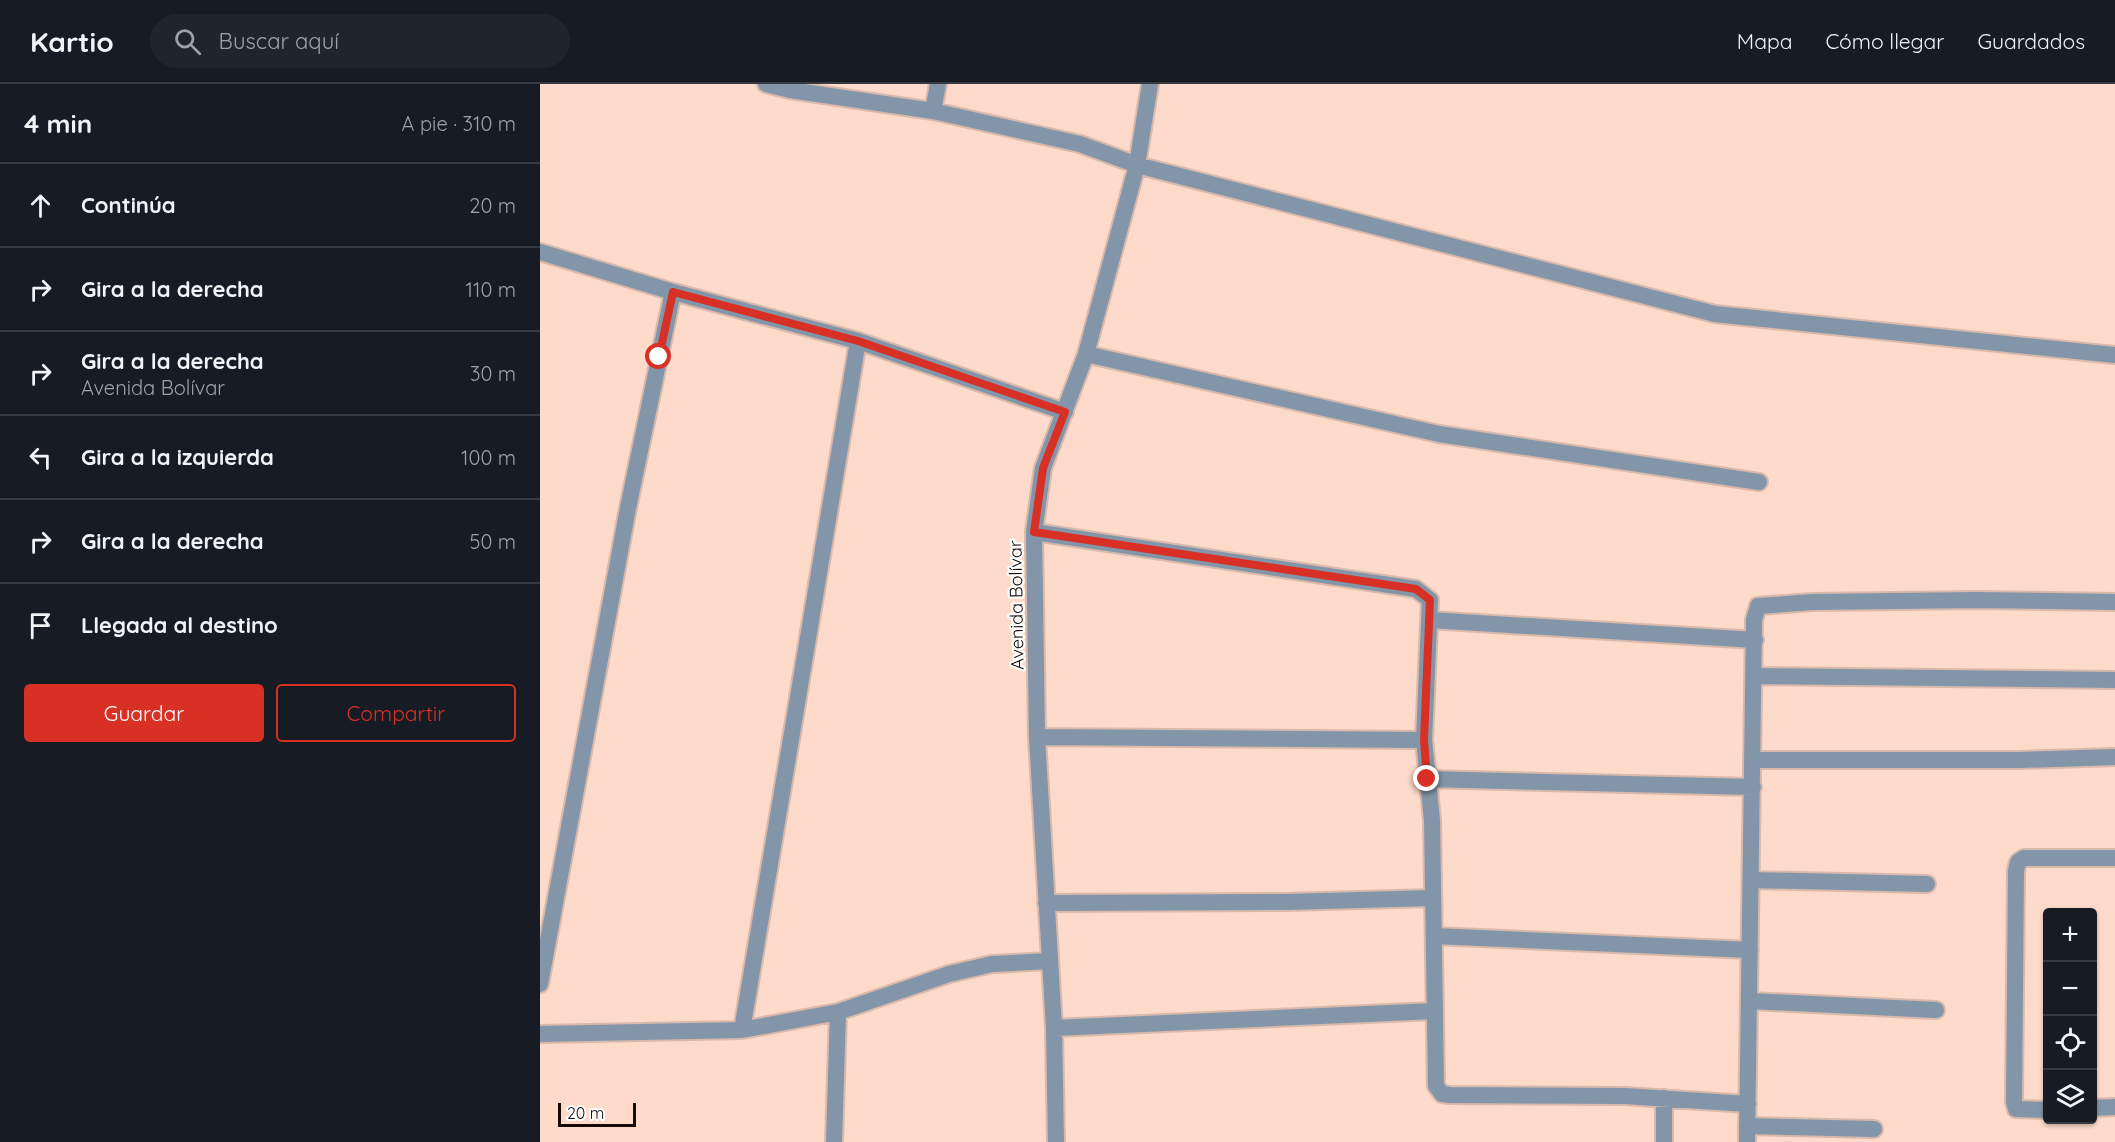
<!DOCTYPE html>
<html lang="es">
<meta charset="utf-8">
<style>
:root{--surface:#171b24;--page:#20242c;--text:#f1f3f6;--muted:#9ea1a6;--line:#363941;--accent:#d93025}
body{margin:0;font-family:Quicksand,sans-serif;background:var(--page);color:var(--text)}
.controls{position:absolute;right:18px;bottom:18px;display:grid;overflow:hidden;border-radius:6px;box-shadow:0 2px 4px #0004}
.controls button{width:54px;height:54px;display:grid;place-items:center;padding:0;border:0;border-bottom:2px solid var(--line);background:var(--surface);color:var(--text);font:30px sans-serif}
.scale{position:absolute;left:18px;bottom:15px;width:78px;box-sizing:border-box;padding-left:6px;border:3px solid #150a06;border-top:0;font-size:16px;line-height:21px;white-space:nowrap;color:#150a06;-webkit-text-stroke:4px #fff;paint-order:stroke}
.stop{position:absolute;width:18px;height:18px;margin:-14px;border:4px solid #d93025;border-radius:50%;background:#fff}
.stop.end{background:#d93025;border-color:#fff;box-shadow:0 2px 6px #0008}
.list{margin:0;padding:0;list-style:none}
h2{display:flex;justify-content:space-between;align-items:center;height:78px;margin:0;padding:0 24px;font-size:26px}
h2 small{font-size:20px;font-weight:400;color:var(--muted)}
.list li{display:grid;grid-template-columns:39px 1fr auto;gap:18px;align-items:center;box-sizing:border-box;height:84px;padding:0 24px;border-top:2px solid var(--line)}
.list b{display:block;font-size:22px;white-space:nowrap}
.list p{margin:0;font-size:20px;white-space:nowrap;color:var(--muted)}
.list em{font-size:20px;font-style:normal;color:var(--muted)}
.actions{display:flex;gap:12px;padding:18px 24px}
.actions a{flex:1;padding:14px 0;border:2px solid var(--accent);border-radius:6px;text-align:center;font-size:21px;color:var(--accent)}
.actions .main{background:var(--accent);color:#fff}
.icon{flex:none;width:33px;height:33px;fill:none;stroke:currentColor;stroke-width:2;stroke-linecap:round;stroke-linejoin:round}
.map{position:relative;flex:none;width:1575px;height:1058px;overflow:hidden}
header{display:flex;align-items:center;gap:36px;box-sizing:border-box;height:84px;padding:0 30px;background:var(--surface);border-bottom:2px solid var(--line)}
header strong{font-size:28px}
nav{display:flex;gap:33px;margin-inline-start:auto;font-size:21px}
.search{width:420px;height:54px;background:var(--page);display:flex;align-items:center;gap:15px;box-sizing:border-box;padding:0 21px;border-radius:33px;color:var(--muted);font-size:22px}
main{display:flex}
aside{flex:1;background:var(--surface)}
.map>svg:first-child{display:block}
.lines{fill:none;stroke-linecap:round;stroke-linejoin:round}
.minor-casing{stroke:#d8b9ab;stroke-width:20}
.minor{stroke:#8395a9;stroke-width:16}
.route{stroke:#d93025;stroke-width:8}
.labels{text-anchor:middle;dominant-baseline:central;stroke-width:4.5;stroke-linejoin:round;paint-order:stroke}
.street-label{font-size:18px;fill:#150a06;stroke:#fff}
</style>
<header>
<strong>Kartio</strong>
<div class="search"><svg class="icon" aria-label="search" viewBox="0 0 24 24"><circle cx="10" cy="10" r="6"/><path d="M15 15l6 6"/></svg>Buscar aquí</div>
<nav><a>Mapa</a><a>Cómo llegar</a><a>Guardados</a></nav>
</header>
<main>
<aside>
<h2>4 min<small>A pie · 310 m</small></h2>
<ul class="list">
<li><svg class="icon" aria-label="ahead" viewBox="0 0 24 24"><path d="M12 20V5M6 11l6-6 6 6"/></svg><div><b>Continúa</b></div><em>20 m</em></li>
<li><svg class="icon" aria-label="right" viewBox="0 0 24 24"><path d="M7 20v-9h11M14 6l5 5-5 5"/></svg><div><b>Gira a la derecha</b></div><em>110 m</em></li>
<li><svg class="icon" aria-label="right" viewBox="0 0 24 24"><path d="M7 20v-9h11M14 6l5 5-5 5"/></svg><div><b>Gira a la derecha</b><p>Avenida Bolívar</p></div><em>30 m</em></li>
<li><svg class="icon" aria-label="left" viewBox="0 0 24 24"><path d="M17 20v-9H6M10 6l-5 5 5 5"/></svg><div><b>Gira a la izquierda</b></div><em>100 m</em></li>
<li><svg class="icon" aria-label="right" viewBox="0 0 24 24"><path d="M7 20v-9h11M14 6l5 5-5 5"/></svg><div><b>Gira a la derecha</b></div><em>50 m</em></li>
<li><svg class="icon" aria-label="arrive" viewBox="0 0 24 24"><path d="M6 21V4h12l-3 4 3 4H6"/></svg><div><b>Llegada al destino</b></div></li>
</ul>
<div class="actions"><a class="main">Guardar</a><a>Compartir</a></div>
</aside>
<div class="map">
<svg width="1575" height="1058" viewBox="0 0 1575 1058">
<rect width="100%" height="100%" fill="#fddaca"/>
<g class="lines">
<g class="minor-casing">
<path id="minor" d="M226,0l24,6 143,21 147,33 57,21 578,149 400,41
M393,27l5,-27
M0,168l133,40 185,49 207,71
M546,270l353,80 320,48
M494,448l382,57 14,11 -6,140 8,80 4,266 6,8 8,1 175,1 123,8
M890,536l325,20
M1214,592l361,4
M497,653l387,3
M1213,676h267l95,-3
M887,695l326,8
M1211,796l176,4
M506,819l240,-1 147,-4
M894,852l316,14
M0,900l88,-476 45,-216
M1210,917l186,9
M514,944l381,-17
M202,946l116,-689
M0,950l202,-4 96,-18 111,-38 43,-10 58,-3
M1124,1014v44
M1552,1024l23,-1
M1508,1026l-32,-1 -2,-7 2,-231 2,-9 6,-4h91
M1207,1042l127,3
M294,1058l4,-130
M516,1058l-2,-114 -17,-291 -3,-205 9,-64 43,-114 51,-189 13,-81
M1207,1058l7,-522 4,-14 55,-4 163,-2 139,2"/>
</g>
<use href="#minor" class="minor"/>
</g>
<g class="lines">
<path class="route" d="M119,273l14,-65 185,49 207,71 -22,56 -9,64 382,57 14,11 -6,140 3,39"/>
</g>
<g class="labels">
<g class="street-label">
<text transform="translate(476 521) rotate(-91)">Avenida Bolívar</text>
</g>
</g>
</svg>
<div class="controls">
<button>+</button>
<button>−</button>
<button><svg class="icon" aria-label="locate" viewBox="0 0 24 24"><circle cx="12" cy="12" r="6"/><path d="M12 2v4M12 18v4M2 12h4M18 12h4"/></svg></button>
<button><svg class="icon" aria-label="layers" viewBox="0 0 24 24"><path d="M12 4l9 5-9 5-9-5zM3 14l9 5 9-5"/></svg></button>
</div>
<div class="scale">20 m</div>
<div class="stop" style="left:119px;top:273px"></div>
<div class="stop end" style="left:887px;top:695px"></div>
</div>
</main>
